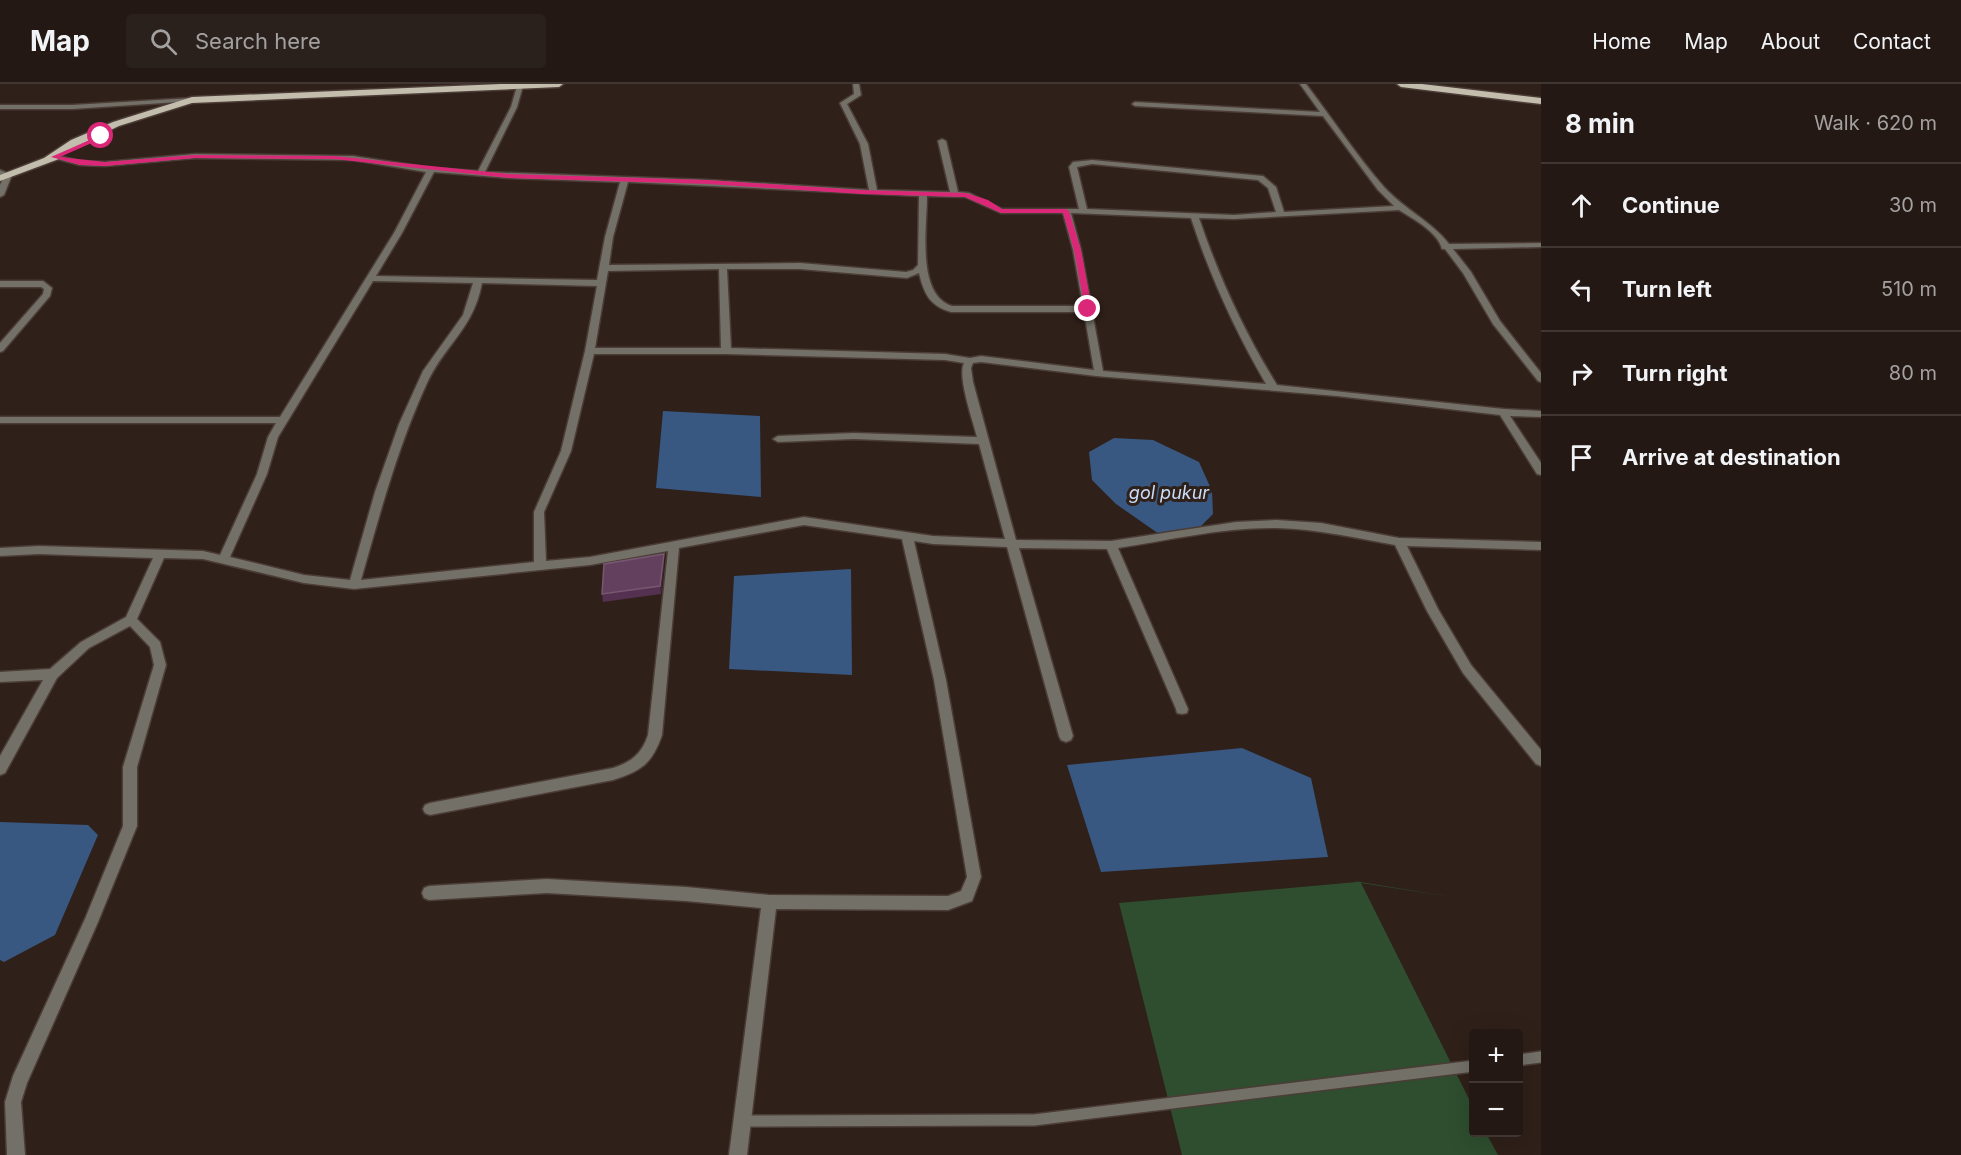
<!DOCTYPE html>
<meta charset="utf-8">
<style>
:root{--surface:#231813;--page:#2b211c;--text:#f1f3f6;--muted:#a3a0a0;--line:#403733}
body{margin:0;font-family:Inter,sans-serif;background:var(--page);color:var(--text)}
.controls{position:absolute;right:18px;bottom:18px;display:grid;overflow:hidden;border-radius:6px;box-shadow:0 6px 24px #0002}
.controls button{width:54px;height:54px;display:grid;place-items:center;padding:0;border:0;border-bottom:2px solid var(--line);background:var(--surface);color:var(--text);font:30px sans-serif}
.stop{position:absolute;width:18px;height:18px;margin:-14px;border:4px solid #db2777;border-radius:50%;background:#fff}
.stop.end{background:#db2777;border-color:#fff;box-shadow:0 2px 6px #0008}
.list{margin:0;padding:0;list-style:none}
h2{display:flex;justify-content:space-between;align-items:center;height:78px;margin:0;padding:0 24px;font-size:26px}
h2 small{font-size:20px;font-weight:400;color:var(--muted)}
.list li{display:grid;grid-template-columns:39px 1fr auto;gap:18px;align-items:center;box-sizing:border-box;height:84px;padding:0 24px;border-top:2px solid var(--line)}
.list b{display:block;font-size:22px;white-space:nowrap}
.list em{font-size:20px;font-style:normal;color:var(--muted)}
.icon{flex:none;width:33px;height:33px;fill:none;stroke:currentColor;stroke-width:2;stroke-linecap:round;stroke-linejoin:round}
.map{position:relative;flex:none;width:1541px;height:1071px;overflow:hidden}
header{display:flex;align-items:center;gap:36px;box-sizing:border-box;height:84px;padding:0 30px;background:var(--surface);border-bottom:2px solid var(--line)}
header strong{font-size:28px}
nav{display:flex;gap:33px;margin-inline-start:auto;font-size:21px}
.search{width:420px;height:54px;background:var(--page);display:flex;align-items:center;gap:15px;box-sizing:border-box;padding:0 21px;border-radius:6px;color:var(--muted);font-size:22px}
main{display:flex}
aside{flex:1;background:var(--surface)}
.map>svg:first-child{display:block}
.green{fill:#2e4e2f}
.water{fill:#385781}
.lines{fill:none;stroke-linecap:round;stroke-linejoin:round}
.service-casing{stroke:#4b3c36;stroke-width:14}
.minor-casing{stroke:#4b3c36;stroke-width:3}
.tertiary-casing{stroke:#4b3c36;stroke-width:3}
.primary-casing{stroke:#4b3c36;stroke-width:3}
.service{stroke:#737068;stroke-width:11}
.minor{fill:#737068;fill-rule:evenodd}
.tertiary{fill:#737068;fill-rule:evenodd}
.primary{fill:#c3bdad;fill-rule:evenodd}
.wall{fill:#543051}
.shaded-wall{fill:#3f2235}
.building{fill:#63415e;stroke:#765870;stroke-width:1.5}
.route{fill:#db2777}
.labels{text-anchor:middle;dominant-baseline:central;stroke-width:6;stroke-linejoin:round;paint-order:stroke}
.water-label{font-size:18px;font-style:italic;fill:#c9dcf8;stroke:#2f2019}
</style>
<header>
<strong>Map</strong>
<div class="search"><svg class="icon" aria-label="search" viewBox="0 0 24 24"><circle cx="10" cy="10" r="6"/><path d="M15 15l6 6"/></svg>Search here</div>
<nav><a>Home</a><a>Map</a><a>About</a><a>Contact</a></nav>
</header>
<main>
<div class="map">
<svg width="1541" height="1071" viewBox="0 0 1541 1071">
<rect width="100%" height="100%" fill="#2f2019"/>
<path class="green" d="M1354,797l104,17 -97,-15 112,224 1,25 12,1 12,22h-316l-63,-252 238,-21z"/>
<path class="water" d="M663,327l97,5 1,81 -105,-9z
M1114,354l39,2 46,22 13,29 1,23 -13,13 -41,7 -43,-30 -24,-24 -3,-28z
M851,485l1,106 -123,-6 5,-93z
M1242,664l69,30 17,79 -227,15 -34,-107z
M0,738l88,3 10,10 -43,100 -51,27 -4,-2z"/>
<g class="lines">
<g class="service-casing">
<path id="service" d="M1518,976l23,-3
M740,1037l294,-1 440,-54"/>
</g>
<g class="minor-casing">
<path id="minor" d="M520,0l3,2 -6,21 -32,65 223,8 161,10 -9,-46 -20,-41 14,-9 -1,-10h6l2,11 -14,9 21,40 9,46 73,2 -12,-51 4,-2 4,2 12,51 11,1 33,16h77l-10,-42 4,-5 19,-2 171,16 13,11 8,25 110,-6 -16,-16 -55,-74 -188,-10 -3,-2 3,-2 185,10 -20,-28h6c26,34 50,71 78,103 20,22 47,34 65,57l92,-1v4l-88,2 18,23 29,49 41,52v9l-3,-1 -45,-57 -30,-51 -18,-24h-3c-4,-17 -29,-30 -43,-39l-165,9 -35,-1c20,59 45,114 78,167l227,24 37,2v6l-31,-1 31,47v12l-4,-1 -37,-59 -163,-19 -241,-20 -115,-14 -8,1 -2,5 2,14 43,158 95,1 125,-19 40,-2 45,3 78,15 142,4v8l-134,-4 31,63 33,56 70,85v16l-5,-2 -73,-91 -36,-62 -32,-66c-39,-7 -78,-16 -118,-17 -53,-1 -107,12 -159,20l70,161 -1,4 -5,1 -5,-1 -1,-4 -69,-160 -88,-1 54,188 -2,4 -5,2 -5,-2 -2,-4 -52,-189 -74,-3 -19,-3 32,139 35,197 -9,24 -24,9 -172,-1 -29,246h-18l32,-247 -75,-7 -139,-8 -118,7 -5,-2 -2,-5 2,-5 5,-2 118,-7 139,8 83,8 179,1 13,-5 6,-14 -33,-197 -32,-141 -98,-14 -125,23 -17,187c-10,29 -21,36 -49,45l-183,35 -5,-2 -2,-4 2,-4 5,-2 183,-35c18,-6 29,-14 35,-33l20,-184 -78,14 -236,24 -50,-6 -101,-24 -39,-1 -27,61 23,23 6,23 -29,102v59l-39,96 -71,161 -6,19 4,53h-18l-2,-53 8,-26 72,-157 38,-93v-59l31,-102 -4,-18 -20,-21 -41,22 -32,30 -52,95 -5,2v-19l43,-76 -43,2v-10l50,-3 31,-27 45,-25 27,-59 -114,-4 -39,2v-8l39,-2 164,5 17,4 37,-81 11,-37 8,-14h-276v-6h280l114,-184 32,-61 -73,-12 -158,-2 -90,8 -25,-1 -30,-8 4,-2 26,6 25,1 90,-8 158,2 78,12 47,3 33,-64 6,-21zM1092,80l166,16 10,8 8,24 -42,3 -147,-6 -10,-42zM434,88l75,6 111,4 -15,55 -8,43 -221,-4 26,-43zM628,98l291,14 -1,69 -5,5 -7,2 -106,-9 -191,2 4,-28zM927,112l38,1 36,16h62l10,37 10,56h-131c-36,-11 -25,-80 -25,-110zM1071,129l120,5c19,58 44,113 75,166l-163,-13 -22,-121zM719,185l2,79h-126l13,-77zM727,185h73l107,9 12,-5c5,21 11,33 32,39h133l10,58 -113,-14 -11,2 -25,-4 -214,-6zM373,197l100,2 -10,32 -40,56 -24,53 -24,68 -25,88 -46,-5 -74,-18 37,-83 11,-37zM482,199l115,3 -12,65 -24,100 -27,61v50l-173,18c19,-67 37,-134 66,-197 18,-39 46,-53 55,-100zM594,270h132l219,6 19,3c-7,13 9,58 13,74l-123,-4 -76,3 -5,3 5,3 76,-3 125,5 26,95 -72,-3 -129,-19 -214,40 -44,4 -2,-49 27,-61z
M0,86l12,5 -8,20 -4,2v-12l4,-9 -4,-1z
M0,197h43l9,7 -2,8 -47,55 -3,1v-9l43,-49 1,-5 -3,-2h-41z"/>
</g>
<g class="tertiary-casing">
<path id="tertiary" d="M192,14l2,1v2l-122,8h-72v-4h72z"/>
</g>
<g class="primary-casing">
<path id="primary" d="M501,0h62l-4,3 -367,16 -73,23 -60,29v4l-59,22v-6l44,-17 27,-18 42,-18 79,-25z
M1397,0h25l119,14v6l-140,-17z"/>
</g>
<use href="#service" class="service"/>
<use href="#minor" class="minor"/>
<use href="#tertiary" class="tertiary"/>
<use href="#primary" class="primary"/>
</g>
<path class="wall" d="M664,470v9l-3,31 -58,8 -1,-8z"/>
<path class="shaded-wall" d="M664,470v9l-3,31 -1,-8z"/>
<path class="building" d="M664,470l-4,32 -58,8 2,-30z"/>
<path class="route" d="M101,51l2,3 -43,19 45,5 90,-7 139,1 175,18 199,6 153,10 105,3 22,7 14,9h64l3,2 12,39 11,59 -4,2 -3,-2 -11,-59 -11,-37h-62l-36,-16 -104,-3 -153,-10 -199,-6 -175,-19 -139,-1 -90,8 -25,-1 -29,-8z"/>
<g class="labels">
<g class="water-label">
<text x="1169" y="408">gol pukur</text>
</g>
</g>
</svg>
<div class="controls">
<button>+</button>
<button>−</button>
</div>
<div class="stop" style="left:101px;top:52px"></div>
<div class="stop end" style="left:1088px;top:225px"></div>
</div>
<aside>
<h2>8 min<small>Walk · 620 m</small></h2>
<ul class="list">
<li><svg class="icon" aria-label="ahead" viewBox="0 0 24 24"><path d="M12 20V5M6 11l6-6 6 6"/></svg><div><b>Continue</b></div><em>30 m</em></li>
<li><svg class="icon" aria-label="left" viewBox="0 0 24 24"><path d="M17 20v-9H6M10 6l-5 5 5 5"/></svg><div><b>Turn left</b></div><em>510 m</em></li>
<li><svg class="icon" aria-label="right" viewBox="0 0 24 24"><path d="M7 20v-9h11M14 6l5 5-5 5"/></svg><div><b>Turn right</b></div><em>80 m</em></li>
<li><svg class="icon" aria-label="arrive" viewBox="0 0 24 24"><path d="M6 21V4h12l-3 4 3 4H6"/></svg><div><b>Arrive at destination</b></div></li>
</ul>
</aside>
</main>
